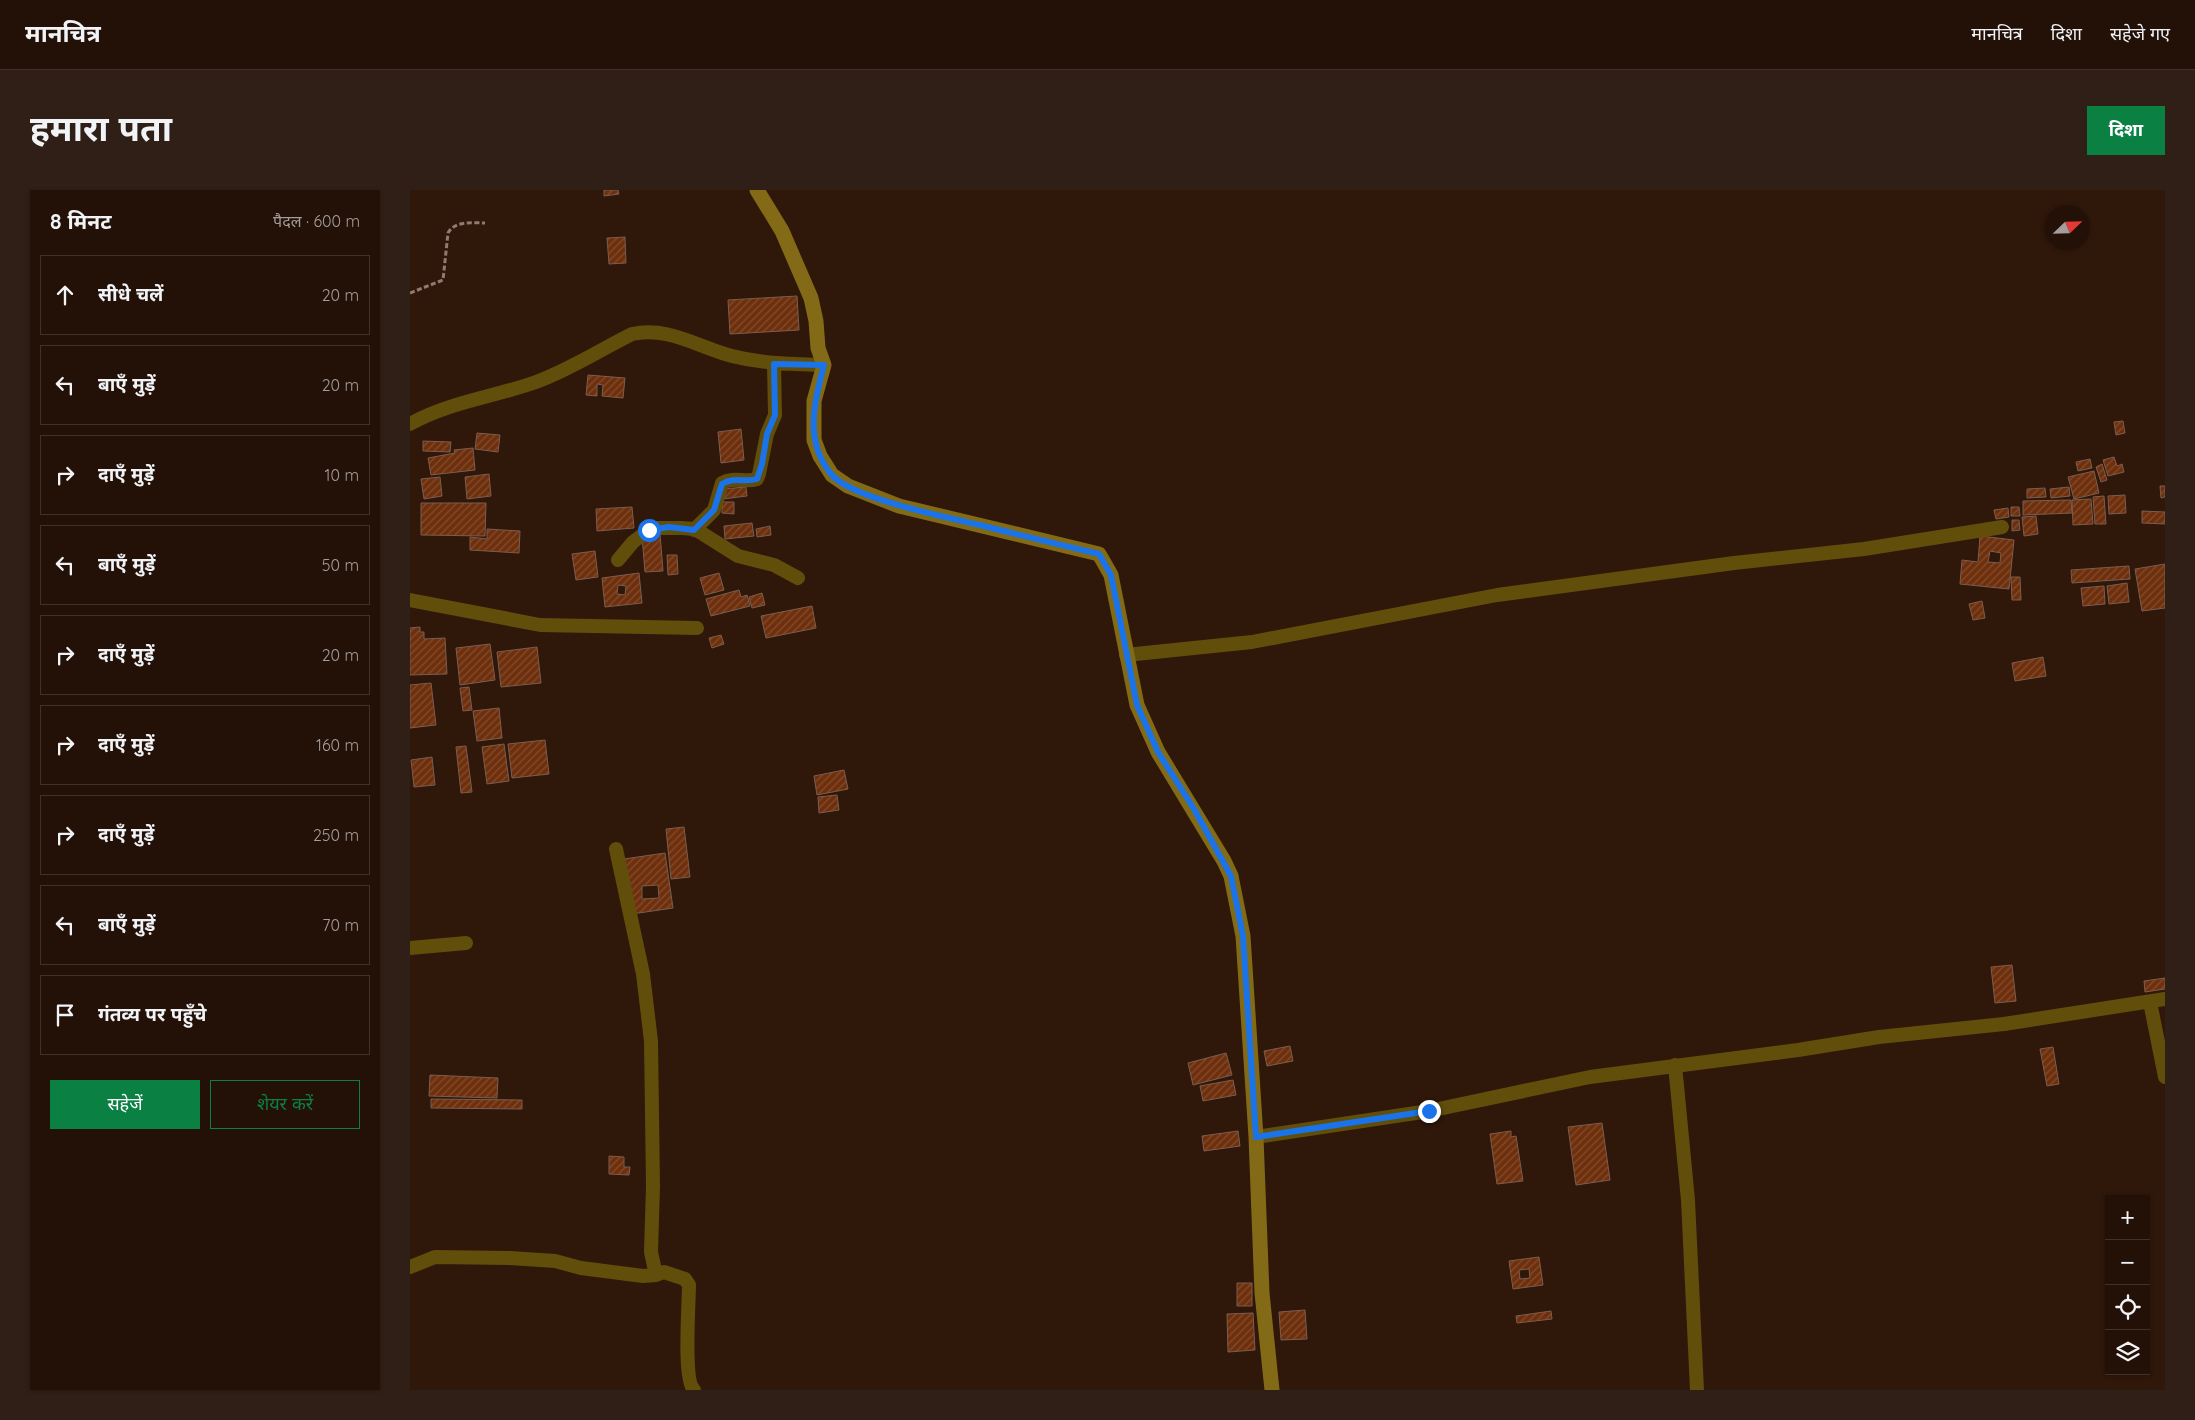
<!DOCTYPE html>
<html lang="hi">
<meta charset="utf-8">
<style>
:root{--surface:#231108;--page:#2f1f16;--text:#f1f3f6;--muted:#a39d9c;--line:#403129;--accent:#0b8043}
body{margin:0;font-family:Quicksand,"Noto Sans Devanagari",sans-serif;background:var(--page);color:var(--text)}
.controls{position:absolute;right:15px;bottom:15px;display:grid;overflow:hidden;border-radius:0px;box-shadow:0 1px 4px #0004}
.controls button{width:45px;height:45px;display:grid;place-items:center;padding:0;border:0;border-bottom:1px solid var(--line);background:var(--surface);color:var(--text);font:25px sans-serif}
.compass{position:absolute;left:1635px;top:15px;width:45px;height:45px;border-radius:50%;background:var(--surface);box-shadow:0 1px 4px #0004;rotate:67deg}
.stop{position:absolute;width:15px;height:15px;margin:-11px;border:4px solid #1a73e8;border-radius:50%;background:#fff}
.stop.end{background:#1a73e8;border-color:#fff;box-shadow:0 1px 5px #0008}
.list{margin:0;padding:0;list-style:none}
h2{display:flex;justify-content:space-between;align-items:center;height:65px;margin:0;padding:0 20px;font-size:21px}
h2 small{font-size:16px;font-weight:400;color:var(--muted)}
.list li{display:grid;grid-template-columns:32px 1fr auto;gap:15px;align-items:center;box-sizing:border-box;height:80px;margin:0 10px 10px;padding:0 10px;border:1px solid var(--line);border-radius:0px}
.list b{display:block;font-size:19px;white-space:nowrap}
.list em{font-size:16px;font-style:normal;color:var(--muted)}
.actions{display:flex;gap:10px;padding:15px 20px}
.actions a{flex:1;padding:11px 0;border:1px solid var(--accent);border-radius:0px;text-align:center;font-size:18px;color:var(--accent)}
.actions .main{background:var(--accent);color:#fff}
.icon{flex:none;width:28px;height:28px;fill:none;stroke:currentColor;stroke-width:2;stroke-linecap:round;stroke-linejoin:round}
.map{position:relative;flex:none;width:1755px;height:1200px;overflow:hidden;border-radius:0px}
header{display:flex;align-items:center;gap:30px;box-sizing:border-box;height:70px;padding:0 25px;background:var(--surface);border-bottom:1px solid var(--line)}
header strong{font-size:24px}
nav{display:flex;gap:28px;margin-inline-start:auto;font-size:18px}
.intro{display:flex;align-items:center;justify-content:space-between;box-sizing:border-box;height:120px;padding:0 30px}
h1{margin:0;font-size:35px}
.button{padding:12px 22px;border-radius:0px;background:var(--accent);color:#fff;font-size:18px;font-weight:700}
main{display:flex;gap:30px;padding:0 30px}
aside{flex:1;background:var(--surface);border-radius:0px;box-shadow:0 1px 4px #0004}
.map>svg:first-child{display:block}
.building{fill:url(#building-hatch);stroke:#7b5d50;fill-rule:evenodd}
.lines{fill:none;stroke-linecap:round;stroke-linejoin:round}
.path{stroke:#907b71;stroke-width:3;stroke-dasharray:5 2.5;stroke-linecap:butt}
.street{stroke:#614e0a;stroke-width:14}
.secondary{stroke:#826a16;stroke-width:15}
.route{stroke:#1a73e8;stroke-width:6}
</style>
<header>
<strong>मानचित्र</strong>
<nav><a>मानचित्र</a><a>दिशा</a><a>सहेजे गए</a></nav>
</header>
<div class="intro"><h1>हमारा पता</h1><a class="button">दिशा</a></div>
<main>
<aside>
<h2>8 मिनट<small>पैदल · 600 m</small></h2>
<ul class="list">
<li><svg class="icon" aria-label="ahead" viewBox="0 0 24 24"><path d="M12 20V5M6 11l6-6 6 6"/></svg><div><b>सीधे चलें</b></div><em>20 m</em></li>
<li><svg class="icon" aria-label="left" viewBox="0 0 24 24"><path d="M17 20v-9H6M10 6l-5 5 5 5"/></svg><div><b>बाएँ मुड़ें</b></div><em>20 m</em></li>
<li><svg class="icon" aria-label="right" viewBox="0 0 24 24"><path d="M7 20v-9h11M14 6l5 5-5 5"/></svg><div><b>दाएँ मुड़ें</b></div><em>10 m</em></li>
<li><svg class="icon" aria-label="left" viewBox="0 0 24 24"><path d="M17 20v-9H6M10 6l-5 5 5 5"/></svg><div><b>बाएँ मुड़ें</b></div><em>50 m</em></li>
<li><svg class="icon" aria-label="right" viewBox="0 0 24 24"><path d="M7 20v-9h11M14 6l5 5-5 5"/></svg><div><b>दाएँ मुड़ें</b></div><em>20 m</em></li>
<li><svg class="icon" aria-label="right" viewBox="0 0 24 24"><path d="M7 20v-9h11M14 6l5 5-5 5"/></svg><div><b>दाएँ मुड़ें</b></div><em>160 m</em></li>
<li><svg class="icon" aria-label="right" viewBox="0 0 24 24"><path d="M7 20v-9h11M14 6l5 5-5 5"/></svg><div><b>दाएँ मुड़ें</b></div><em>250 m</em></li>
<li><svg class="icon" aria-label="left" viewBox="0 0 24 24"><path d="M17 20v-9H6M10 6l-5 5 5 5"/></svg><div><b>बाएँ मुड़ें</b></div><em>70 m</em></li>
<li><svg class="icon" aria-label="arrive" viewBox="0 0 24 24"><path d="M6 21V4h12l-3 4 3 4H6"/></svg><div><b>गंतव्य पर पहुँचे</b></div></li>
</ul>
<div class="actions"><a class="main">सहेजें</a><a>शेयर करें</a></div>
</aside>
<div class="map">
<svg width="1755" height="1200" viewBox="0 0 1755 1200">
<defs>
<pattern id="building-hatch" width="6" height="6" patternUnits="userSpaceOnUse" patternTransform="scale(1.25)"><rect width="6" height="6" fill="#6e2f0c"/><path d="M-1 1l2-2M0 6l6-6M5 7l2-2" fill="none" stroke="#834d2f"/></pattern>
</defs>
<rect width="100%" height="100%" fill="#2f170a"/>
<path class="building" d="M194,0h14l1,4 -15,2z
M215,47l1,26 -17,1 -2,-26z
M387,106l2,34 -69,4 -2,-34z
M178,185l37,3 -2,20 -21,-2 1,-11 -6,-1v12l-11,-1z
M1713,231l2,12 -9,2 -2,-13z
M331,239l3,31 -23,3 -3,-31z
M67,243l23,2 -2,17 -23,-3z
M13,251l28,1 -1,10 -27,-1z
M63,258l2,22 -44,5 -3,-17 27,-5 -1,-3z
M1704,267l3,9 5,-2 2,8 -16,4 -5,-16z
M1680,269l2,9 -14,3 -2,-9z
M1692,274l5,16 -6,2 -5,-15z
M1684,281l5,22 -25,6 -6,-22z
M79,284l2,22 -24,3 -2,-22z
M30,287l2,19 -18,3 -3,-20z
M1750,296h5v11l-4,1z
M336,297l1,9 -24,3 -1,-10z
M1659,297l1,9 -19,2 -1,-9z
M1635,298l1,9 -19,1v-9z
M1715,305l1,18 -17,1 -1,-18z
M1694,306l2,28h-11l-2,-27z
M1681,309l2,25 -20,1 -1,-25z
M1661,310l1,13 -49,2v-14z
M312,312h12v12l-12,-1z
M11,313h65l-1,33 -64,-1z
M222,317l2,21 -37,3 -1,-22z
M1601,317h8l1,9h-9z
M1598,318l1,9 -13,2 -2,-9z
M1732,321l23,1v12l-23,-1z
M1626,326l2,18 -14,2 -2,-19z
M1602,330h7l1,10 -8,1z
M342,333l2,13 -29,3 -1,-13z
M360,336l1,9 -14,2 -1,-8z
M77,339l33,2 -1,22 -49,-3v-13l17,2z
M250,344l3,37 -18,1 -3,-36z
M1570,346l34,4 -5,49 -49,-5 2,-24 16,2zM1580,361l11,2 -1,10 -12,-1z
M185,361l3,26 -22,3 -4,-26z
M257,365h10l1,19 -10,1z
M1755,374v44l-23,3 -7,-42z
M1719,376l1,13 -58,4 -1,-13z
M229,383l3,30 -37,4 -3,-29zM208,395l8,1 -1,9 -8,-1z
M309,383l5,17 -19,5 -5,-17z
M1601,387h9l1,23h-9z
M1717,393l2,19 -20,2 -2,-18z
M1694,396l1,18 -22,2 -2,-18z
M329,400l2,7 6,-2 3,11 -39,10 -5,-17z
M352,403l3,12 -13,3 -3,-11z
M1572,411l3,17 -12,2 -4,-16z
M402,416l4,22 -50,10 -5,-22z
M10,437v5h4v7l21,-1 2,36 -37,1v-47z
M311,445l3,9 -12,4 -3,-10z
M80,454l5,36 -35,5 -4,-37z
M127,457l4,36 -40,4 -4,-35z
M1633,467l3,19 -31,5 -3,-18z
M21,493l5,42 -26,3v-43z
M59,497l3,23 -9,1 -3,-23z
M89,518l3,30 -25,3 -4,-30z
M135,550l4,34 -37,4 -4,-34z
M94,554l5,37 -22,3 -5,-37z
M56,556l6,46 -11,1 -5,-46z
M22,567l3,28 -21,2 -3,-27z
M434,580l4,19 -31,6 -3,-19z
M427,605l2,15 -20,3 -1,-16z
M274,637l6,50 -19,2 -5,-50z
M255,663l8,55 -41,6 -8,-55zM248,695l1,13 -17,1v-13z
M1602,775l4,36 -21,2 -4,-36z
M1755,788v11l-20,3 -1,-11z
M880,856l3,15 -26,5 -3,-15z
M1643,857l6,37 -12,2 -7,-37z
M816,863l6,22 -39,10 -5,-22z
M20,885l68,3 -1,20 -68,-2z
M823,890l3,15 -33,6 -3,-15z
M21,909l91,1v9l-91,-1z
M1192,933l8,57 -34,5 -8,-58z
M828,941l2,15 -36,5 -2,-15z
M1101,941v6l5,-1 7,45 -26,3 -7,-50z
M199,966l15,1v10h6l-1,8 -20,-1z
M1129,1067l4,28 -30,4 -4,-28zM1119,1079l1,9 -10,1 -1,-9z
M827,1093h15v23h-15z
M895,1120l2,29 -26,1 -2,-28z
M1141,1121l1,8 -35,4 -1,-7z
M843,1123l2,37 -27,2 -1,-38z"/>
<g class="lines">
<path class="path" d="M0,103l33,-13 5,-47c7,-13 25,-10 37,-10"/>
<path class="street" d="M0,234c39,-22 84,-27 126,-42 33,-12 64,-32 96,-48 36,-8 66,13 100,22 31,8 61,8 92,9
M284,340l20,-20 8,-27c12,-7 23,0 35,-4l2,-5 8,-40 8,-19 -1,-51
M208,370l15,-18 16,-12 6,-2h27l12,1 9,5 35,22 36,9 24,13
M0,410l130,25 157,3
M716,465l126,-13 245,-47 237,-32 130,-14 138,-22
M206,659l27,125 8,67 2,145 -2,66 5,23 8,-3 21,7 4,6c0,19 -6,95 5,105
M0,758l56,-5
M1740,812l15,75
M1265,875l13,135 9,190
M846,947l173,-26 161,-34 208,-27 81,-13 125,-13 161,-25
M0,1077l25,-10 75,1 45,3 26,7 62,8 13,-1"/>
<path class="secondary" d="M347,0l25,41 29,67 5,23 2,27 6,17 -10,36v39l6,16 12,19 16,11 51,20 200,48 12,21 26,130 21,47 66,109 7,15 12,60 13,201 6,156 10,97"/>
</g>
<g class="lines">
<path class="route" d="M239,340l20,-3 25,3 20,-20 8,-26c12,-8 23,-1 35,-5l5,-15 5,-30 8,-19 -1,-51 50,1c-10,37 -20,76 7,109 20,25 120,44 153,52 39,10 77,19 115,28l12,21 26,130 21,47 36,57 37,67 12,60 13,201 173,-26"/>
</g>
</svg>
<div class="controls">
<button>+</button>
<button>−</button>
<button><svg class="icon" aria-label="locate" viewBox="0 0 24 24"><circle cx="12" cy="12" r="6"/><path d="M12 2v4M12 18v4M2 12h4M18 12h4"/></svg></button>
<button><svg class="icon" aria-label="layers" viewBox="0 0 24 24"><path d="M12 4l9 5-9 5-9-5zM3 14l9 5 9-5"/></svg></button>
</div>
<svg class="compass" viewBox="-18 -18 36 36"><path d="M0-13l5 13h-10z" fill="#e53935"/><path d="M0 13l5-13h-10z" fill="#a39d9c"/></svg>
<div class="stop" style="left:239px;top:340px"></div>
<div class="stop end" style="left:1019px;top:921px"></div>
</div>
</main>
